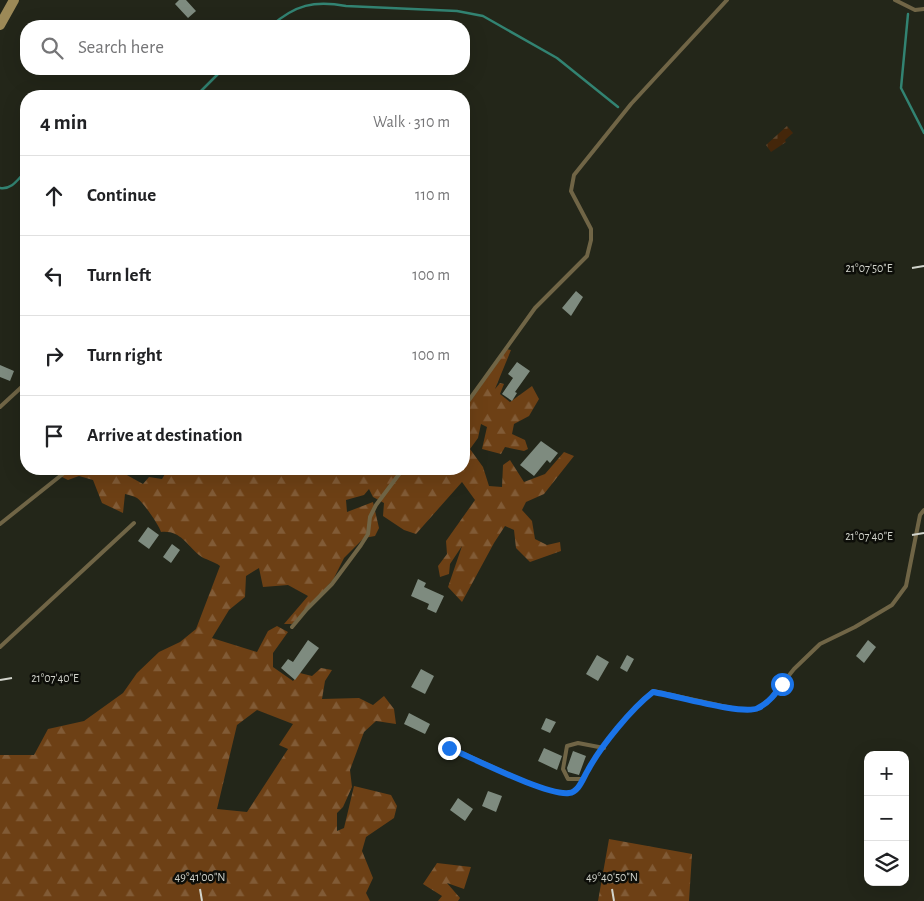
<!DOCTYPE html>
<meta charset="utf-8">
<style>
:root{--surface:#fff;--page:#f6f6f6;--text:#202124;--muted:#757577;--line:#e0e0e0}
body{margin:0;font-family:"Alegreya Sans",sans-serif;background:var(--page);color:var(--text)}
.controls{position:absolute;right:15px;bottom:15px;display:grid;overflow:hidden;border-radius:10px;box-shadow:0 5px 20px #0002}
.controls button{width:45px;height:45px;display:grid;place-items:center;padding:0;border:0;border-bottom:1px solid var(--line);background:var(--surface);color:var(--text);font:25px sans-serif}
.stop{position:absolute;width:15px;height:15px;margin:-11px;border:4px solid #1a73e8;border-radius:50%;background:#fff}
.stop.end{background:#1a73e8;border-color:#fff;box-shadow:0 1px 5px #0008}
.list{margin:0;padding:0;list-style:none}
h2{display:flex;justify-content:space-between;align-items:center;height:65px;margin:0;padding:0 20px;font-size:21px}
h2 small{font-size:16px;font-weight:400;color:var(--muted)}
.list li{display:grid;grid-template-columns:32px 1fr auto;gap:15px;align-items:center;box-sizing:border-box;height:80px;padding:0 20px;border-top:1px solid var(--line)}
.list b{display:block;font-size:19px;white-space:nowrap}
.list em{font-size:16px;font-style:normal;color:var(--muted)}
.icon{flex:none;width:28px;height:28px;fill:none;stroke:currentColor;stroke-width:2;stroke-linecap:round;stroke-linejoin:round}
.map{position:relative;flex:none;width:924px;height:901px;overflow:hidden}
.search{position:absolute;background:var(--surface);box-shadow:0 5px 20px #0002;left:20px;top:20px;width:450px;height:55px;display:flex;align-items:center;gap:12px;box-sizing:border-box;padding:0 18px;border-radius:20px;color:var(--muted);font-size:19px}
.panel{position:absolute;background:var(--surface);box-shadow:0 5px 20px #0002;left:20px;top:90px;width:450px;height:385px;border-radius:20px}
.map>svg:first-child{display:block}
.forest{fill:url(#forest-firs);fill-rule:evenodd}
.cemetery{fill:url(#cemetery-stones)}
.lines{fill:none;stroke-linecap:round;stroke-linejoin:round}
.stream{stroke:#328372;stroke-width:2.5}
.building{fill:#7e8b7f}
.service{stroke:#706546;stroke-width:4}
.secondary{stroke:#9c8957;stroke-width:10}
.route{stroke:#1a73e8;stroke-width:6}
.ticks{fill:none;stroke:#d2d4cc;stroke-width:2}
.ticks-label{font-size:12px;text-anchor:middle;fill:#d2d4cc;stroke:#0d0e09;stroke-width:5;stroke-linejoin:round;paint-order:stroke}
</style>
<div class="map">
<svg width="924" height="901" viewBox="0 0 924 901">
<defs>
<pattern id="forest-firs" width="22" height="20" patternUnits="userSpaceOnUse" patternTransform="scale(1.25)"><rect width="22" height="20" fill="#6d4015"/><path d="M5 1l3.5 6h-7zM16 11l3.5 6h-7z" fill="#815b36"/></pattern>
<pattern id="cemetery-stones" width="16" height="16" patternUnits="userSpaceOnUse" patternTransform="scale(1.25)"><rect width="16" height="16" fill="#44260a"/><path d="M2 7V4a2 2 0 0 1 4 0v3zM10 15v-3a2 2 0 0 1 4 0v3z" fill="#5e452c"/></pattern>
</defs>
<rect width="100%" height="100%" fill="#232619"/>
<path class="forest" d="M506,349l5,1 -16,39 5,-6 4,1 -4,10 10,8 22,-16 7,13 -10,17 -15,8 -2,10 13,6 3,9 -4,2 -19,-4 -4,7 -19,-5 5,-22 -6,-3 -3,14 -8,11 13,18 6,19 13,1 1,-22 7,-5 14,22 21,-8 19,-22 10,4 -30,38 -18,8 -4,8 10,11 3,18 12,6 13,-3 1,9 -31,11 -14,-14 -2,-18 -9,-4 -11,17 -32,59 -14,-15 14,-41 -12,18 -1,10 -9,3 -2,-11 9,-12 -1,-13 29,-41 -13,-18 -46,52 -12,-4 -21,-14 1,-13 -11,-6 -4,-8 -5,6 -18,5 1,12 26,-10 6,26 -4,8 -11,2 -20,20 -11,22 -41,44h-8l24,-28 -20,-11 -25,2 -4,-19 -13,8 -1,21 -16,13 -17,28 45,14 11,-21 9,-5 11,6 -15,21v14l20,14 7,-8 12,3 9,-8 11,2 -7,11 -3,18 37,-1 14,7 11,-9 10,13 2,15 -20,-3 -12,11 -14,38 2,17 -9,20 -6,6v18l7,-3 10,-42 37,9 6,11 -3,12 -28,19 -4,14 11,27 -7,15 4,8h-370v-146h34l14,-26 36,-8 39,-28 14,-20 22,-21 21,-10 16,-13 24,-63c-6,-5 -15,-6 -21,-11 -13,-11 -19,-25 -38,-23 -2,-7 -18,-30 -24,-34 -3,-2 -8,-3 -12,-4l-2,19 -21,-10 -9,-23 -14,-4 -11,4 -22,-11h70l27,15 6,-7 13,2 6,-10h296v-76l4,10zM257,710l36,14 -14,21 9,4 -41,63 -30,-3 20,-84z
M609,839l83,15 -3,47h-91z
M437,863l34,4 -7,22 -17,-6 13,15 -2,3h-20l4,-5 -19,-12z"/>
<path class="cemetery" d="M787,126l6,7 -8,7 1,2 -15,10 -5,-7z"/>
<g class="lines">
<path class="stream" d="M908,14l-7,74 23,45
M271,26c24,-21 43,-26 75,-20l111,5 26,5 74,42 61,49
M196,96l27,-27
M0,188c12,2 18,-9 26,-17"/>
</g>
<path class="building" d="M179,0h7l10,11 -8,7 -13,-14z
M576,291l7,6 -12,19 -9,-8z
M517,362l13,9 -15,21 2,1 -5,8 -10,-7 11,-16 -5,-4z
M0,365l14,6 -4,10 -10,-4z
M541,441l17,12 -8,10 -3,-3 -13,16 -14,-11z
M148,527l11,8 -10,14 -11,-8z
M172,544l8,6 -9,13 -8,-6z
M418,579l8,4 -2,4 20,9 -8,17 -9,-4 2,-5 -18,-8z
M308,640l11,8 -24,32 -14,-12 7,-9 5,3z
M868,640l8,7 -12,16 -8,-7z
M597,655l12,7 -11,19 -12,-7z
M627,655l7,4 -7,13 -7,-4z
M421,669l13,7 -9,18 -14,-7z
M409,713l21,11 -5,10 -21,-10z
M546,718l10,4 -6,11 -9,-4z
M544,748l18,8 -5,14 -19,-9z
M573,751l13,5 -7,19 -11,-3 -1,-4z
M488,791l14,5 -6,16 -14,-6z
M458,798l15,11 -8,12 -15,-11z"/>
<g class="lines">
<path class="service" d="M895,0l20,10 9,-1
M0,407l26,-24
M464,407l71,-99 52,-52 4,-16v-11l-20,-38 3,-16 57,-71 96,-104
M0,524l69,-55
M292,627l15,-18 25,-25 29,-39 7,-11 2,-17 6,-12 27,-36
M0,647l134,-124
M449,747c24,10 99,49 120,46 10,-1 14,-15 19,-23 13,-24 43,-61 65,-79l88,19 16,-1 14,-11 23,-29 26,-25 35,-17 37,-22 14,-19 14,-71 4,-5
M583,779h-15l-5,-10 4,-23 11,-3 26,5"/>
<path class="secondary" d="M0,25l14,-25"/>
</g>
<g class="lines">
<path class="route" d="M449,748c24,10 98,48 120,45 10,-1 14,-15 19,-23 13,-24 43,-61 65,-78 20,3 91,24 105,16 11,-5 18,-15 24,-24"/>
</g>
<path class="ticks" d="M912,268l12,-2M912,535l12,-2M0,680l12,-2M200,889l2,12M612,889l2,12"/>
<g class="ticks-label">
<text x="869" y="272">21°07'50"E</text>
<text x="869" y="540">21°07'40"E</text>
<text x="55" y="682">21°07'40"E</text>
<text x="200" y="881">49°41'00"N</text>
<text x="612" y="881">49°40'50"N</text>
</g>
</svg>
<div class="controls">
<button>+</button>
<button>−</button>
<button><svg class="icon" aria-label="layers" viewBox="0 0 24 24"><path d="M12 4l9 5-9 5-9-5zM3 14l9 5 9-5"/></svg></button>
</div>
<div class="stop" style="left:782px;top:684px"></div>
<div class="stop end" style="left:449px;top:748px"></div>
<div class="search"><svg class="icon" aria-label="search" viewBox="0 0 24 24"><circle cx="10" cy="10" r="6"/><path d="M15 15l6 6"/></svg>Search here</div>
<section class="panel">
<h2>4 min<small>Walk · 310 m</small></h2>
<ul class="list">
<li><svg class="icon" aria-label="ahead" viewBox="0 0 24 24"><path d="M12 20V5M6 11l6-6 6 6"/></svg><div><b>Continue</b></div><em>110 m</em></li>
<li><svg class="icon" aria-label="left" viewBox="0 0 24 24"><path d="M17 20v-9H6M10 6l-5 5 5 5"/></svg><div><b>Turn left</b></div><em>100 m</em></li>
<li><svg class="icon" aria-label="right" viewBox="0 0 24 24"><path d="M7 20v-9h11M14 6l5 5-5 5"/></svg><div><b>Turn right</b></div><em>100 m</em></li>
<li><svg class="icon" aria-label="arrive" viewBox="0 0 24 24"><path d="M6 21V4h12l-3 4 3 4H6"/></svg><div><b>Arrive at destination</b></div></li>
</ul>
</section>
</div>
